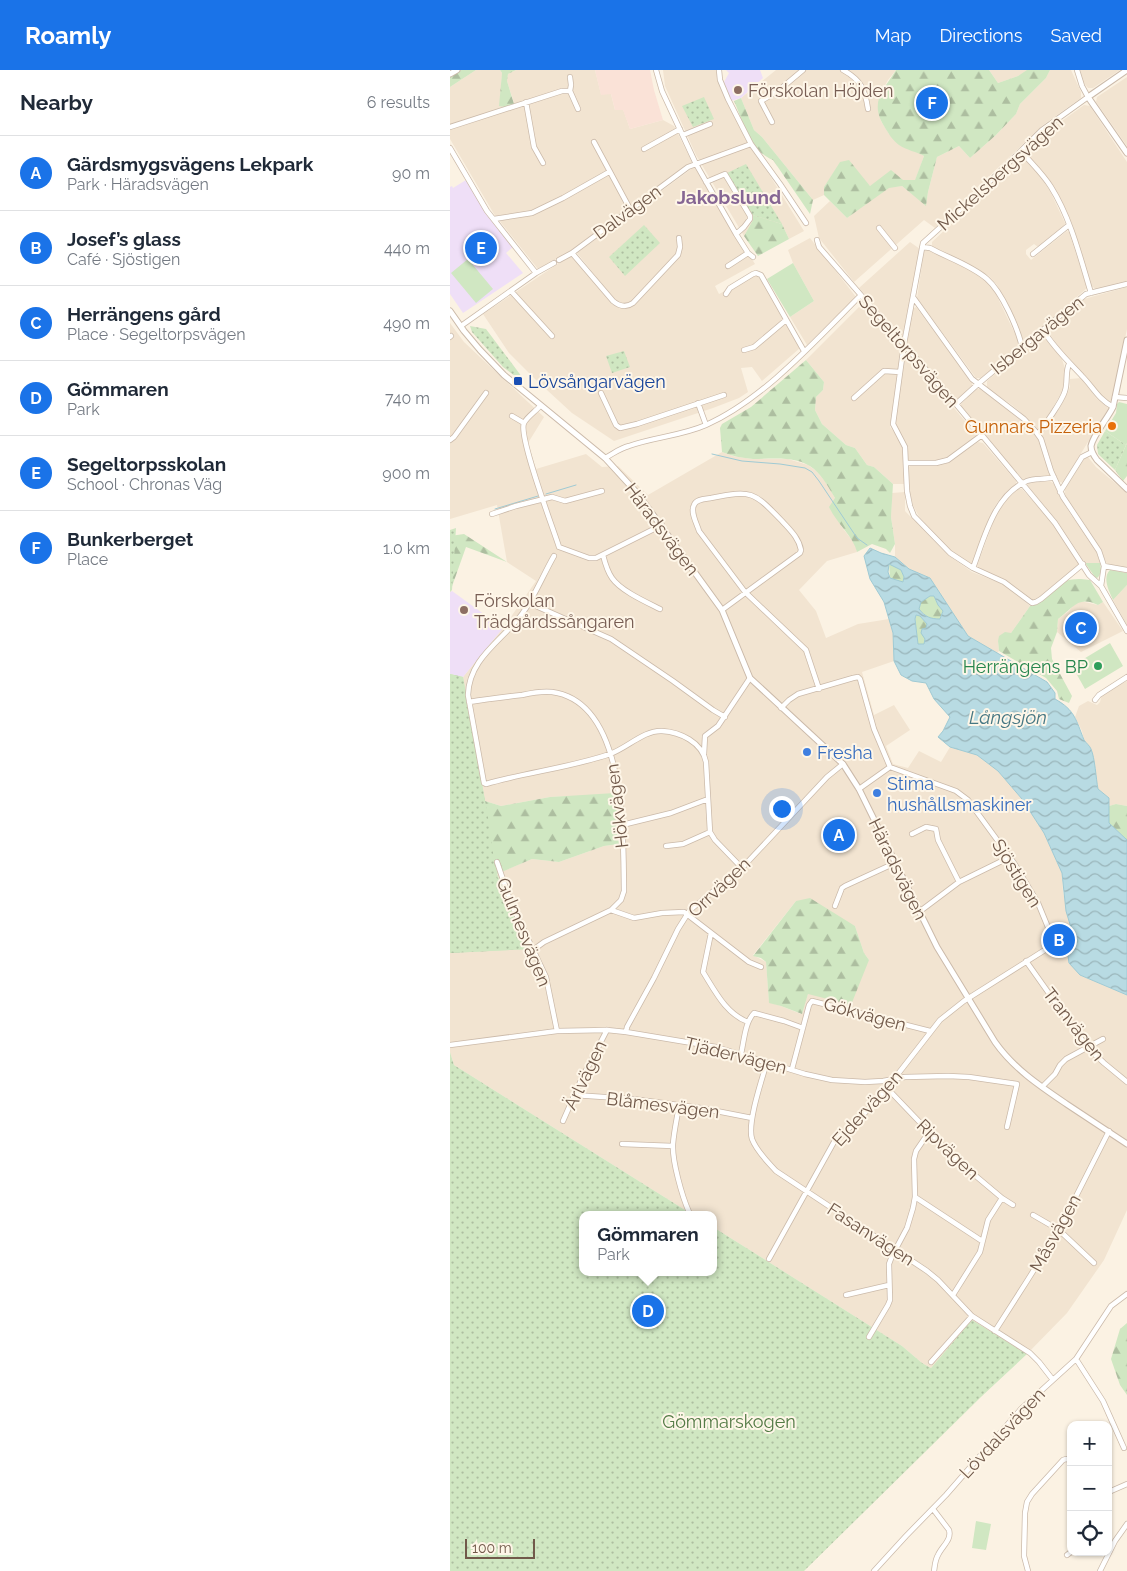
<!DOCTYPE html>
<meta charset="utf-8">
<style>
:root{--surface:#fff;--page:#f2f2f3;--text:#1f2937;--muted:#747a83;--line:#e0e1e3;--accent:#1a73e8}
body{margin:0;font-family:Raleway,sans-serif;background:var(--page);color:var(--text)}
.controls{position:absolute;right:15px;bottom:15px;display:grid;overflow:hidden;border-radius:10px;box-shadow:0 1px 4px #0004}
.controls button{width:45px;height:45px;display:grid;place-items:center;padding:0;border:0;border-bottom:1px solid var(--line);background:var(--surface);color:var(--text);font:25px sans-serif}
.scale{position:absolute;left:15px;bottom:12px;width:70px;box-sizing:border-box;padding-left:5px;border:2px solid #71594a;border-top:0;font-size:14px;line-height:18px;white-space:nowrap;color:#71594a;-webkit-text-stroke:4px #fef6e8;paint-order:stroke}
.you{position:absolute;left:331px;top:738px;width:18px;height:18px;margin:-12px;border:4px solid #fff;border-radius:50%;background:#1a73e8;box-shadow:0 0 0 8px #1a73e833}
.badge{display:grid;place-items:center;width:32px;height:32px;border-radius:50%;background:var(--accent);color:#fff;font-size:16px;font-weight:700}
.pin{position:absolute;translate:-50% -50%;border:2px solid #fff;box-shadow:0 1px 5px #0006}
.popup{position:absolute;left:129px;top:1141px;width:138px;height:65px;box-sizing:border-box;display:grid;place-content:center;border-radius:10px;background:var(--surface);filter:drop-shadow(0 1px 4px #0005);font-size:16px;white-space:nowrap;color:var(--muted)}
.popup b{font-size:19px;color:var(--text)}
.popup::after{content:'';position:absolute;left:50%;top:100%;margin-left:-10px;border:10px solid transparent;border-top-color:var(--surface)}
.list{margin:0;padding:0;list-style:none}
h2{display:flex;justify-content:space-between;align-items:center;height:65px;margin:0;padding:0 20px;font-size:21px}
h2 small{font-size:16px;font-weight:400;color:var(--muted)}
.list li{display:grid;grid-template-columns:32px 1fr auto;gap:15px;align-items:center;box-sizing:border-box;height:75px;padding:0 20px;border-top:1px solid var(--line)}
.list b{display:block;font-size:19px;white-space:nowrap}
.list p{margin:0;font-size:16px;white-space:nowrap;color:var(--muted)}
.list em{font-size:16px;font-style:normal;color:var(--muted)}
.icon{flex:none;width:28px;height:28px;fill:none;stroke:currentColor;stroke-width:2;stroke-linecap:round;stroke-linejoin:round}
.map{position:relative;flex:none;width:677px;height:1501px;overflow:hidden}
header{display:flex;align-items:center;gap:30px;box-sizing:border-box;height:70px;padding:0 25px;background:var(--accent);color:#fff}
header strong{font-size:24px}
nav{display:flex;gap:28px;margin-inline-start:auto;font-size:18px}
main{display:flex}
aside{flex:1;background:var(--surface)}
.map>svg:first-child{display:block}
.residential{fill:#f2e4d1;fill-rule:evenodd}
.commercial{fill:#fae2d7}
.education{fill:#efdff7}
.grass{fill:#d0e7c2}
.forest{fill:url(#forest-firs)}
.park{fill:url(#park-dots)}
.water{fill:url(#water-waves);stroke:#9fcad4;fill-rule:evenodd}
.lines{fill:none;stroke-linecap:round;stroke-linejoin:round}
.stream{stroke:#9fcad4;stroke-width:1}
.minor-casing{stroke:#cbbaaa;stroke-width:6}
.tertiary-casing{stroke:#cbbaaa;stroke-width:7}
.minor{stroke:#fff;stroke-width:4.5}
.tertiary{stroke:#fff;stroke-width:5}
.education-dot{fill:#8d6e63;stroke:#fef6e8;stroke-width:2}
.transit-dot{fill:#1a4fb4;stroke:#fef6e8;stroke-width:2}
.food-dot{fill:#e8710a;stroke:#fef6e8;stroke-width:2}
.leisure-dot{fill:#2e9e5b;stroke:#fef6e8;stroke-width:2}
.shop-dot{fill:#3f7fe0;stroke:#fef6e8;stroke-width:2}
.labels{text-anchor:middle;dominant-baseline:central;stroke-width:4;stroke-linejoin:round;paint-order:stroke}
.education-label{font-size:18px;fill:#785e54;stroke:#fef6e8;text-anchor:start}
.street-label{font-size:18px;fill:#71594a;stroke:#fef6e8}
.transit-label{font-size:18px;fill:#164399;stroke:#fef6e8;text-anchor:start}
.food-label{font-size:18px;fill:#c56008;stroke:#fef6e8;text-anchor:end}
.leisure-label{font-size:18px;fill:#27864d;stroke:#fef6e8;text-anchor:end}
.shop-label{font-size:18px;fill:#366cbe;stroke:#fef6e8;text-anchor:start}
.park-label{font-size:18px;fill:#547b46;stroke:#fef6e8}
.neighbourhood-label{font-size:19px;font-weight:bold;fill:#866694;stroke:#fef6e8}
.water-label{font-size:19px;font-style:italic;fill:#467783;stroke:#fef6e8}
</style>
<header>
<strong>Roamly</strong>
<nav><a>Map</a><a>Directions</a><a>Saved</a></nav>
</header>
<main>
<aside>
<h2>Nearby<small>6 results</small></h2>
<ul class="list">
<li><span class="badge">A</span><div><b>Gärdsmygsvägens Lekpark</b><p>Park · Häradsvägen</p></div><em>90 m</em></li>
<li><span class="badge">B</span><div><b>Josef’s glass</b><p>Café · Sjöstigen</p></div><em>440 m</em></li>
<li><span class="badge">C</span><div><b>Herrängens gård</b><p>Place · Segeltorpsvägen</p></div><em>490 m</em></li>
<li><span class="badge">D</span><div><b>Gömmaren</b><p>Park</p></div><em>740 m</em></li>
<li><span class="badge">E</span><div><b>Segeltorpsskolan</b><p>School · Chronas Väg</p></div><em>900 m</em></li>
<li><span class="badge">F</span><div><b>Bunkerberget</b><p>Place</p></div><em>1.0 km</em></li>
</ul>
</aside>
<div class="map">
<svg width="677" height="1501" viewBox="0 0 677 1501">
<defs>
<pattern id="forest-firs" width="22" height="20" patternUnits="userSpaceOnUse" patternTransform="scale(1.25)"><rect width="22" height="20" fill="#d0e7c2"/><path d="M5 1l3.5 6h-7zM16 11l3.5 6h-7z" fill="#adbea0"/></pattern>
<pattern id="park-dots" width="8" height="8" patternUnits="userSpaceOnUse" patternTransform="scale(1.25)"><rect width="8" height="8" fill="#d0e7c2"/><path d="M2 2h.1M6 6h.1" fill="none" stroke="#adbea0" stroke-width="1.8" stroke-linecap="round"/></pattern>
<pattern id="water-waves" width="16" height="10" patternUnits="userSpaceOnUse" patternTransform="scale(1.25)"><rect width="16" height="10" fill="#b8dbe3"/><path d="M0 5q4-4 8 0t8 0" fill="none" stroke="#9ab5ba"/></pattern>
</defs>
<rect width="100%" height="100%" fill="#fbf2e3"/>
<path class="residential" d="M26,0h24l2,3 -2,33 14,-3 -7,-22 1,-7 8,-4h79l6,24h10l4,16 8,-1 7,20 33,-9 11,6 18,36 -121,89 -33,18 -44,-55 -44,-75v-52z
M213,0h54l34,75 53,86 -15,8 -7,-15 -30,-8 1,4 -9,16 -48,-81 -31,-69z
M326,0h120l-8,10 -6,11 -4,16 3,14 8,13 35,22 -9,25 -12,-1 -33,6 -30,-23 -15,23 -1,9 -11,5 -51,-63 -8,-7 -13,-32z
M539,0h38l1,1 -10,5 -20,7z
M600,0h21l10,22v6l-38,27 -108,103 -11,-8 -70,62 -35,-44 -5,-22 16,-15 17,17 42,-31 13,-1 24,19 2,-13 9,-35 22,-11 11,12 26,-23 20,-21 4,-10 26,-26z
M630,0h40l-27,18h-5l-5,-6z
M677,7v69l-31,-44 1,-5z
M634,35l6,1 37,56v120l-31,7 -5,-3 -18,-60 -20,-40 -15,-20 -12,-12v-3l22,-20z
M570,89h4l11,9 15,23 15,32 -1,4 -26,20 -4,-3 -8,6v4l5,6 36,-29 2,1 18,56 -59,52 -6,-1 -25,-54 -8,-9 -57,-29v-5z
M244,97l61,97 -40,22 4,8 39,-20 42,74 -38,33 -10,-14 -11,1 7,24 -9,6 -26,10 -99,33 -42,-28 -37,-34 -26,-26 -26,-39 88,-59 44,45 -38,-47z
M360,168l46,59 -49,48 -17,-28 24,-16 -21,-38 -5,-13z
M460,172l10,7 -17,88 -44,-49z
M478,180l48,23 10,7 7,8 25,52v7l-37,31h-5l-59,-80 7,-47z
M677,217v42l-15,71 -3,1 -9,-5 -13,-19 -22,-21 -16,-23v-4l35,-30z
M413,233l39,42 -12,82 11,14 3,6 1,37h-12l-19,-17 -7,-2 -12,-17 -9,-3 -24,-21 -7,-14 1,-13 7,-7 1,-8 -18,-22z
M466,237l56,75v5l-13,13h-4l-48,-55 5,-36z
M0,253l14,19 80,75 -16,26 8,26 50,-15 16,13 16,-1 30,29 74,-43 11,4 19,3h36l20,6 7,5 10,11 10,17 6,28 14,18 2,8 -30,9 -28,29 17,21 10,27 32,-14 31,-5 4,14 1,28 -32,11 12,43 20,-10 16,25 -24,16 7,18 15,4 11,-17 22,11 9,-15 27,8 21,16 24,28 22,34 18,40 1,19 9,39 6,11 -10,14 12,19 47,20v215l-23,50 -37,53 -40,41 -55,-33 -41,47 -9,-5 -20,-17 -189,-119v-12h-20l-239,-150 -4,-13v-99l79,-5 -33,-74 36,-15 27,3 45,-16 15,-2 -49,-48 -20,1 -49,9 -16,-5 -22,-124 40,-49 33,-47 -29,-19 -10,-57 -47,14zM346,831l59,25 9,27 5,7 -61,34 -7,20 -20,-8 -12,-4 -3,-40 -13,-7z
M591,265l4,1 17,23 3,10 -2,21 -22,38 -3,1 -3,-1 -9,-11 -14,-12 -25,-17v-7z
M459,285l67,79v4l-29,21 -11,3h-25l-3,-2 -13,-36 10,-66z
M631,308l16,21 10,6 1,4 -45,74 -6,-2 -16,-46 27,-43 2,-5v-8z
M526,319h4l26,19 28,24 5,8 11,35 -2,2 -26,2 -61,-73v-2z
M528,372l5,1 33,38v4l-17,15 -5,8 -20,54 -3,3 -19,-13 -19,-18 -15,-19 -5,-10 -4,-15 -1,-22 3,-3 34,-1z
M638,387l8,10 31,26v75l-20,-4 -6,-13 -25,-37 -11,-20v-5l19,-30z
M600,411l4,3 6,13 11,18 15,19 11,18 3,11h-15l-27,-41 -31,-37 2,-2z
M567,419h5l28,31 28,41v5l-40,33 -5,1h-2l-22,-17 -31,-14 -1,-3 19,-52 5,-9z
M455,422v19l43,44 24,17 33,13 25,21 -19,27 -13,8 1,10 -2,2 -29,-17 -38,-58 -21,-9 -14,-12v-13l-4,-27 1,-24z
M677,515v40l-14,-25z
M630,531l18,4 5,-3 20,29 -42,21 -24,-20 1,-13 11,-8 5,-7z
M677,611v125l-11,-2 -7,2v-8l-11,-9 -7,-39 -7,-9 -2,-10 -7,-14 4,-11 9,-5 9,4 3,-3 2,-8z"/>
<path class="commercial" d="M145,0h55l4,20 9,30 -33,9 -7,-19h-8l-4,-16 -10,1z"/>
<path class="education" d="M276,0h34l3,8 -22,20 -10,3 -7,-19 5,-9z
M16,110l48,66 -8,7 17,20 -60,40 -13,-19v-107l2,-1 1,2z
M2,521l51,37 -40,49 -13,-3v-82z"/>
<path class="grass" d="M18,189l25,30 -17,14 -25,-30z
M343,193l21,38 -24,16 -23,-38z
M669,332l8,2v39l-1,2 -21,-14 11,-18 1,-9z
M635,493h15c1,5 2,11 -3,15l-2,-1z
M660,500l17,3v12l-14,15c-4,-9 -11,-22 -3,-30z
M660,573l13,23 -38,23 -13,-23z
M526,1451l15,3 -5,26 -14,-2z"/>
<path class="forest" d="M11,0h15l-26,17v-11z
M50,0h16l-8,4 -1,7 7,23 -9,3 -6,-1 3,-33z
M446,0h93l9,13 20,-7 9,-6h23l-4,8 -26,26 -4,10 -20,21 -26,23 -11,-12 -22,11 -9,35 -2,14 -24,-20 -13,2 -42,30 -23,-23v-8l16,-25 9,-2 21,26 21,-16 12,10h12l9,-24c-7,-4 -18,-6 -25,-11 -6,-4 -11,-12 -15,-19 -15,-25 0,-36 12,-56z
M291,28l13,32 8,7 51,63 -3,14 -37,-54c-23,-9 -30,-39 -39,-59z
M302,145l30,9 7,15 -31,17 -14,-20 9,-16z
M356,290l18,22 -1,8 -7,7 -1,13 7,14 24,21 9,3 12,17 7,2 19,17 -2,33 4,27 -5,9 -4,-4 -14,-5 -15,8c-4,-16 -20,-28 -28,-45l6,-9c-6,-10 -12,-21 -21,-29 -17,-14 -41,-10 -61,-10 -11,-1 -21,-3 -31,-7l-2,-24 2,-4 29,-17z
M677,373v33l-4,5 -8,-11z
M14,464l43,28 -41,-15 -16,45v-56z
M439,493l12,7 3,7 -1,5 -13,-4z
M631,509l9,1 13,22 -5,3c-20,-10 -25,3 -40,14l-1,13 -6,16 1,11 20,37 -3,7 -10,-4 -2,-8 -11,-13 -47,-27 -1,-10 1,-5 6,-4 6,1 19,-27c15,-2 27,-23 39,-26 4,-1 9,-1 12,-1z
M480,526h4l4,9 5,6 -3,8c-9,0 -15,-2 -21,-10l2,-7z
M466,545l4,1 7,8 -2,20h-7l-3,-25z
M0,604l13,3 22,124 16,5 49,-9 65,-4 5,30 -1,21 -15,2 -45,16 -27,-3 -35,15 32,75 -79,4z
M666,734l11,2v34l-18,-17v-17z
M360,828l45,28 9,27 5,7 -18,45 -43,-11 -6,20 -21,-8 -12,-3 -3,-41 -5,-4 -8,-2 43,-55z
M677,1253v72l-7,-10 -9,-26 9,-30z"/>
<path class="park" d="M254,27l10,22 -21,8 -11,-21z
M296,94l36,60 -30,-9 -25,-42z
M194,155l16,18 -35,33 -16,-19z
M20,256l16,3 36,48 -2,3 -17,-13 -31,-35z
M174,281l6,16 -18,6 -6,-17z
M655,361l21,14 -11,25 -17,-16 -1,-9z
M6,458l-4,62 -2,2v-62z
M0,604l13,3 25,140 8,57 33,75 -79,4z
M387,757h5l5,9 -8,8 -9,-10z
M0,982l4,13 239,150h-110v57h130v-45l189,119 20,17 9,5 41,-48 55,34 -45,42 -178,175h-354z"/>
<path class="water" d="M420,478l11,5 14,4 14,12 21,9 38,58 79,46 8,11v6c20,11 21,21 29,41 2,3 6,6 7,9 4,9 5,30 7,40l11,9v25l18,17v155l-47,-20 -11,-12 -1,-7 10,-15 -6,-10 -6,-20 -4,-38 -18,-40 -22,-34 -24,-28 -21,-16 -27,-8 -12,-10 5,-6 7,-14 -16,-18 -8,-16 -14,-2 -11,-6 -7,-14 -1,-28 -9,-31 -14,-23 -6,-23zM439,494l12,6 3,7 -1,5 -13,-4 -2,-6zM480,526h4l4,9 5,6 -3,8c-9,0 -15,-2 -21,-10l2,-7zM466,545l4,1 7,8 -1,4 -4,1 -1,4 4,6 -1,5h-6l-3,-25z"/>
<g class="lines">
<path class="stream" d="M262,384l30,7 38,3 25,4 7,4 7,9 38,57 10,7
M96,424l30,-9
M45,439l43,-13"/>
<g class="minor-casing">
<path id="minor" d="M206,0l6,21 34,73 40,70 12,19 5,4
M269,0l1,10 8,19 23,45 29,40 26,39
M393,0c18,10 22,19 25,39
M627,0l5,16 6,11 -46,33 -66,65 -53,48 -19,101 -11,80 12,23 2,44 3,15 4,10 36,37 23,15 31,14 28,21 4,-1 5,-3 42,-35
M120,7l1,8 -1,6 8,18
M76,32l8,45 9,16
M322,52l-11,-21 17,-10 25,-21
M0,57l112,-36h8
M233,65l27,-11
M144,72l36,67
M0,78l37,63 49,62 -75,53
M194,79l36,-20
M571,81c10,12 22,23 30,36 20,32 29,70 40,106
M256,112l19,-8 25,42v3l-6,8 -8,7
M44,149l38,-6 31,-15 46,-26
M429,158l16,20
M367,170l2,7 137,157 99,119 34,52 12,11 26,45
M472,177l8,1c18,10 41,17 57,31 15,13 31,50 35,68
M122,183l41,48c6,5 13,7 20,2l45,-48 2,-8 -1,-9
M583,184l36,-29
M109,190l13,-7 116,-86 63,-23
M278,196l20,-13
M86,203l18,-10
M61,221l41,45
M276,224l4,-6 23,-14 3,-1 5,2 43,76
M463,227l59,82 52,40 12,13 5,7 10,32 12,26 36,54 5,15 -3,20
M593,260c11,18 25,31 39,46 11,11 16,23 31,31
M0,267l1,-1
M294,280l10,-3 32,-27
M151,323l15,32 4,3 17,-4 87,-29
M665,327l12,1
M404,328l30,-27 16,1
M248,333l8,22
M506,334l22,-20 108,-90 41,-10
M90,336c-4,5 -13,11 -16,17 -6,13 29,105 35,124l30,11h7l66,-33
M62,346l12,7
M588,364c7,-9 24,-33 27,-43 3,-9 0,-19 4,-27
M0,370l4,-3 32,-44
M155,388c8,-4 15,-10 24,-12 25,-9 52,-10 77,-21 57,-25 110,-85 154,-129
M457,393h29l12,-3 34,-25
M610,422l22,-35 10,-5
M42,444l24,-8 36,-9 13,4 37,-10
M153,485c2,8 4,16 9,23 9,13 34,24 48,31
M104,486c-11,19 -19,40 -32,58 -20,27 -53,44 -54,81l16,88 2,1c41,-12 83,-16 124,-30 17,-6 34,-24 52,-23 18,1 40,11 44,31l4,70 5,8 27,28
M654,496l23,4
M523,498c11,-29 21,-73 54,-87 8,-3 18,-1 27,-4
M79,533l82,36 62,42 40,29 12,7
M272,540l78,-57 1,-3c-2,-12 -11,-20 -19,-29 -29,-30 -30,-31 -71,-23 -6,1 -15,1 -17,7 -4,7 3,19 5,26l46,61 61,58 13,39
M645,630l4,-5 28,-18
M19,632c18,-3 35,-5 53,-7 9,-2 21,-4 30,-3 75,10 71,144 72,199l-3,9 -10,10 -67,32 -11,8
M254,684l1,-18 13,-10 32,-48
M409,719l31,-22
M172,755l49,-12 37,-14
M462,764l14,-7 10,2 2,11 21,42
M216,776l17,-2 27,-12
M47,792l14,41 35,74 11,54
M385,836l7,-18 3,-2 50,-23
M161,840l23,8 28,-5 22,-1 65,50 12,5
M469,842l40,-30 51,-25
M261,863l-8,39c12,19 23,42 45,50
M576,891l61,86 17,16 23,19
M176,962l1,-5 27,-49 24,-49 12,-19 52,-42 85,-91 16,-13
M0,975l107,-14 50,-1 19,2 90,15 89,27 27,6 33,2 18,-1 22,-4 43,-1 21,1 48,7 -10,43
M291,984c3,-13 4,-32 13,-41l30,8 19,7
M317,992c-5,17 -20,61 -15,77 5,13 16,23 24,32l151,100 11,9 34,36 58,37 9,9 14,18
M342,999l17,-64 3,-4 118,30
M592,1017l13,-13 5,-9 6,-6 37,-20
M437,1018l65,68 50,42 11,7
M124,1025l59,4 68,9 51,10
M229,1036c-2,12 -5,25 -6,38 -1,17 9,52 16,68
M113,1051l19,-43 25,-48
M172,1074l51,2
M465,1127l67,44
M583,1145l26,15 35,33
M319,1189l65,-117 29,-27 24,-27 53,-68 24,-19 84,-53 3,-3 1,-8 -14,-34 -24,-40 -46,-63 -12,-9 -66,-24 -16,-38 -14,-50 -2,-2 -5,1 -55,16 -9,6 -8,8
M396,1225l43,-10
M503,1225l27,-43 8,-32 14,-22
M545,1261l32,-50 32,-51 50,-99
M419,1267l19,-32 2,-5 -1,-36 3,-8 15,-28 6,-20 2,-11 -1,-38 2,-8 13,-19
M626,1289l27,42 21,47
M481,1292l41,-46
M658,1424l3,-3 16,-7
M483,1439l16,21c3,10 -7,16 -11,25 -3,5 -3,10 -4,16
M617,1485l4,-3
M424,1501l32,-35 40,-41 75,-86 55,-50 35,-53 16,-12
M578,1501l-4,-15 1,-43 2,-11 5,-8 31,-34 3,-1 5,1
M650,1501l15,-30 12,-17"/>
</g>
<g class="tertiary-casing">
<path id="tertiary" d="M677,0l-39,27 39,56
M0,4l7,-4
M0,241l14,20 16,19 24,25 101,83 33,36 84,116 28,68 93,86 16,25 78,158 58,95c19,27 45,44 73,63 20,13 39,26 59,39
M677,270l-14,67c-5,11 -20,28 -22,39 0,5 3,10 6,14l30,29"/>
</g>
<use href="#minor" class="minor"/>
<use href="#tertiary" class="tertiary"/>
</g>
<g class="education-dot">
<circle cx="288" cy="20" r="5"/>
<circle cx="14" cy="540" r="5"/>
</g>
<rect class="transit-dot" x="63" y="306" width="10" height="10" rx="2.5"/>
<circle class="food-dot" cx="662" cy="356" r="5"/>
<circle class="leisure-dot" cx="648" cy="596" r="5"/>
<g class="shop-dot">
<circle cx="357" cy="682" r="5"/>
<circle cx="427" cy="723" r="5"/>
</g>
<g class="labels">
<g class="education-label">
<text x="298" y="20">Förskolan Höjden</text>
<text x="24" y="530">Förskolan<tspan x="24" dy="21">Trädgårdssångaren</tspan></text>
</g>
<g class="street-label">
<text transform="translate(550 103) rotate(-42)">Mickelsbergsvägen</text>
<text transform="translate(177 142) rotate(-36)">Dalvägen</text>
<text transform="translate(587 265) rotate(-39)">Isbergavägen</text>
<text transform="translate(459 281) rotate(49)">Segeltorpsvägen</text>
<text transform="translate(212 459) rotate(53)">Häradsvägen</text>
<text transform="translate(167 736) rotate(-97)">Hökvägen</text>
<text transform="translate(448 799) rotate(64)">Häradsvägen</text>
<text transform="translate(567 803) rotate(58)">Sjöstigen</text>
<text transform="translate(269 817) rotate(-43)">Orrvägen</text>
<text transform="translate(74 862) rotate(68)">Gulmesvägen</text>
<text transform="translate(415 944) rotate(15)">Gökvägen</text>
<text transform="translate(624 954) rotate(52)">Tranvägen</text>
<text transform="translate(286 985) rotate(14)">Tjädervägen</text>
<text transform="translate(135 1005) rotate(-64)">Ärlvägen</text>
<text transform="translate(213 1035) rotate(7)">Blåmesvägen</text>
<text transform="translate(417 1038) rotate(-48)">Ejdervägen</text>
<text transform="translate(498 1079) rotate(44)">Ripvägen</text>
<text transform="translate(605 1163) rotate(-61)">Måsvägen</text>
<text transform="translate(421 1164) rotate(33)">Fasanvägen</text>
<text transform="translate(552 1363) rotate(-47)">Lövdalsvägen</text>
</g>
<g class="transit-label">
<text x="78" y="311">Lövsångarvägen</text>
</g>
<g class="food-label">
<text x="652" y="356">Gunnars Pizzeria</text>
</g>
<g class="leisure-label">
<text x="638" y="596">Herrängens BP</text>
</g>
<g class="shop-label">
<text x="367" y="682">Fresha</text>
<text x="437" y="713">Stima<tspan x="437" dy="21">hushållsmaskiner</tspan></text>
</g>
<g class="park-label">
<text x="279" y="1351">Gömmarskogen</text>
</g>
<g class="neighbourhood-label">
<text x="279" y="127">Jakobslund</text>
</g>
<g class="water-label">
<text x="558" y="647">Långsjön</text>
</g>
</g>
</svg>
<div class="controls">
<button>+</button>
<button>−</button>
<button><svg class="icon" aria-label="locate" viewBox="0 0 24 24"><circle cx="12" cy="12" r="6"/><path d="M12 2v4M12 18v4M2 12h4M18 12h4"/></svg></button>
</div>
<div class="scale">100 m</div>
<div class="you"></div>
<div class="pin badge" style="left:389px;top:765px">A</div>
<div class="pin badge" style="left:609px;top:870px">B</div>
<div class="pin badge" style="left:631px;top:558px">C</div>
<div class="pin badge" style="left:198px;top:1241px">D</div>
<div class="popup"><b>Gömmaren</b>Park</div>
<div class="pin badge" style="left:31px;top:178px">E</div>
<div class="pin badge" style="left:482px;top:33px">F</div>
</div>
</main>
